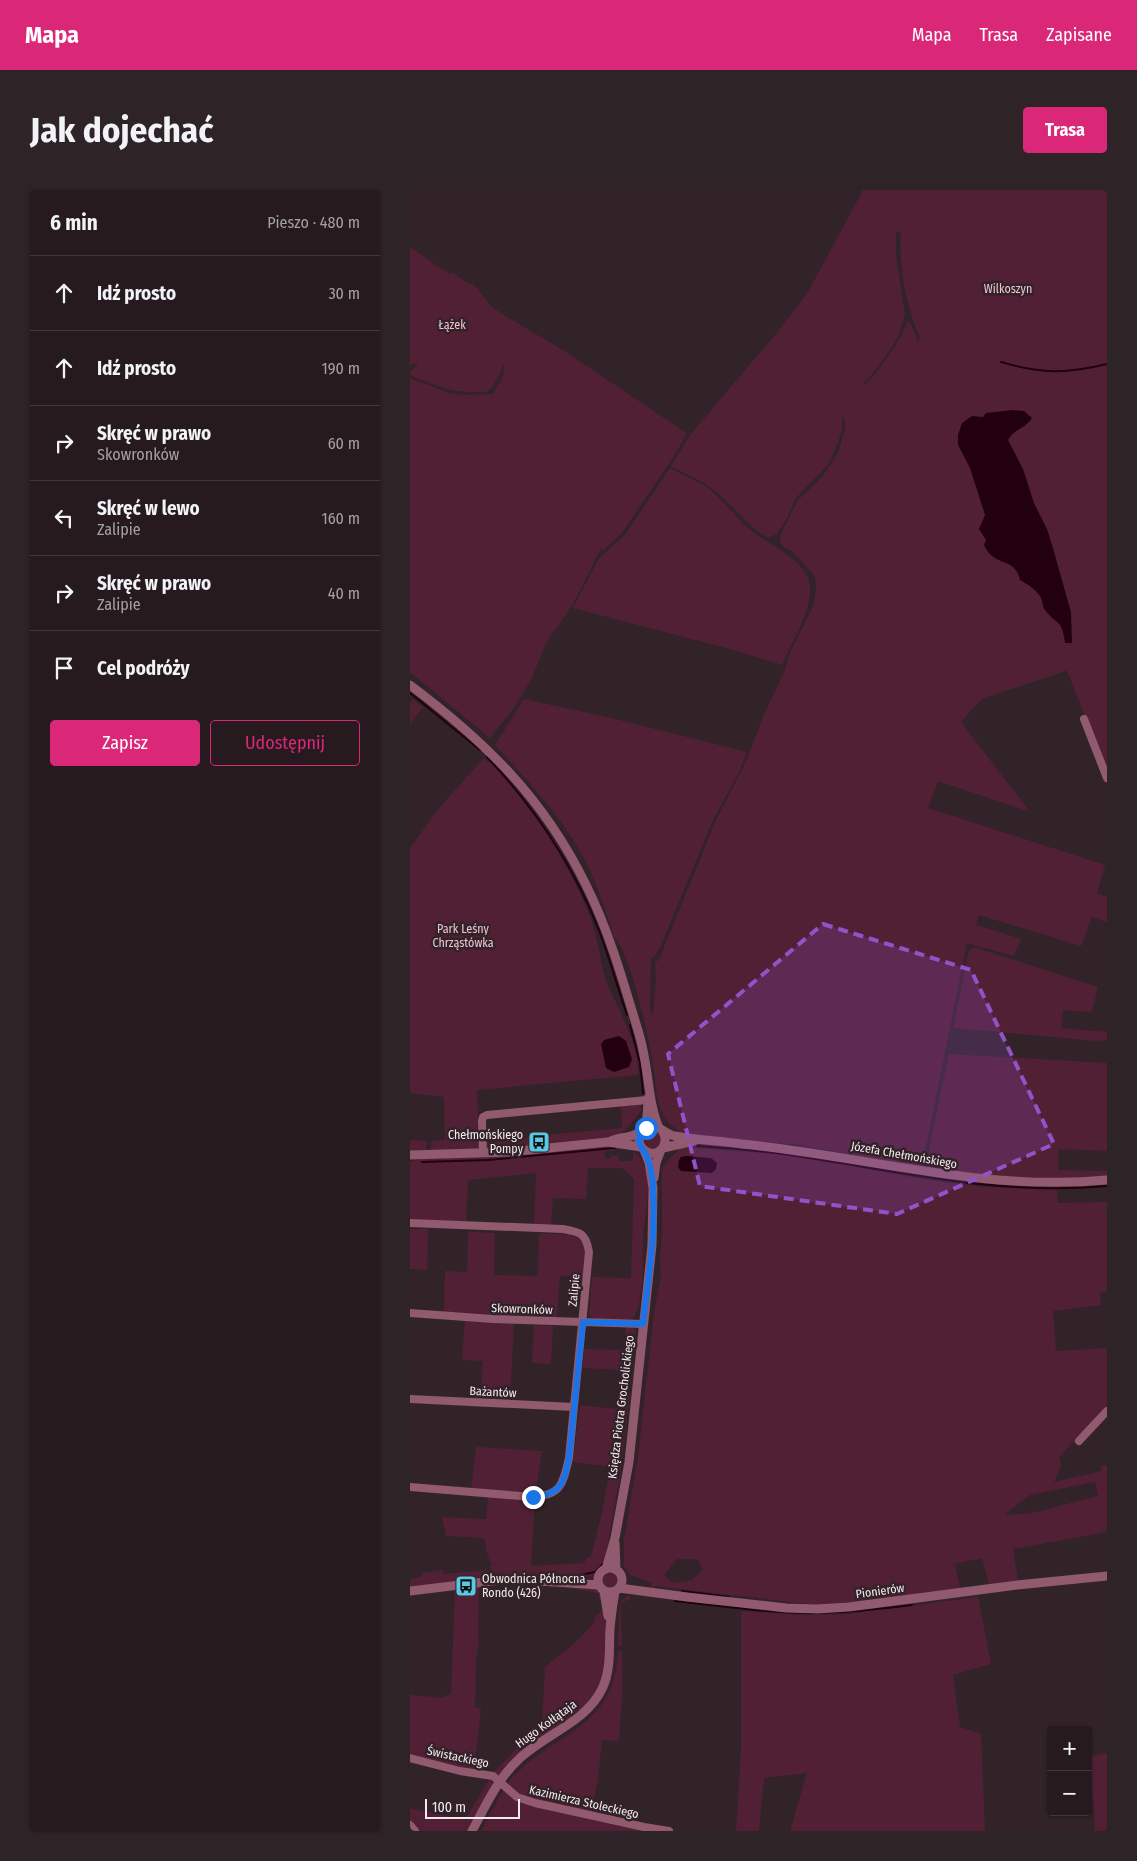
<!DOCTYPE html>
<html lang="pl">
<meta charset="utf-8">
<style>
:root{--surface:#261a1e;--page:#2e2327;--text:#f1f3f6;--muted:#a4a1a4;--line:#42383c;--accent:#db2777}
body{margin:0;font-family:"Fira Sans Condensed",sans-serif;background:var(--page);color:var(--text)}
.controls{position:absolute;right:15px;bottom:15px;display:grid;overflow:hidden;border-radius:5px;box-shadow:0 1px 4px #0004}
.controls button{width:45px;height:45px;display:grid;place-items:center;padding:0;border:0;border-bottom:1px solid var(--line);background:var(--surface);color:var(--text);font:25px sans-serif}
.scale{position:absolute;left:15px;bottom:12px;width:95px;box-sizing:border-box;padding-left:5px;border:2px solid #f4eaed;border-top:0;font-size:14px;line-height:18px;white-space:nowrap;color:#f4eaed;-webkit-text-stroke:4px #322328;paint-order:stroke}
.stop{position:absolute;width:15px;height:15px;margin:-11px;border:4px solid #1a73e8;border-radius:50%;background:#fff}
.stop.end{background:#1a73e8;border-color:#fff;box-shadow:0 1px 5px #0008}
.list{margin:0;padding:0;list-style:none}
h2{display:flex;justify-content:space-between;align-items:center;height:65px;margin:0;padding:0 20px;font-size:21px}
h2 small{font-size:16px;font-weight:400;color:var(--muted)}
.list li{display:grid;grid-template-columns:32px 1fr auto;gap:15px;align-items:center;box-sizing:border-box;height:75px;padding:0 20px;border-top:1px solid var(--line)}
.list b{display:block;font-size:19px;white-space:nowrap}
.list p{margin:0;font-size:16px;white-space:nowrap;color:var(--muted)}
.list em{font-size:16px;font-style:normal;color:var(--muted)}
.actions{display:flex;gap:10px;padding:15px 20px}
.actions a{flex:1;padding:11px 0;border:1px solid var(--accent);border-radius:5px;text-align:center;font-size:18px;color:var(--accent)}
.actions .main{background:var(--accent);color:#fff}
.icon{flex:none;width:28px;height:28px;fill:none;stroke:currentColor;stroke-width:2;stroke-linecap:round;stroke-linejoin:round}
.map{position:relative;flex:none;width:697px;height:1641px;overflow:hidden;border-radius:5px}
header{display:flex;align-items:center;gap:30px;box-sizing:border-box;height:70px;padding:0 25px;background:var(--accent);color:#fff}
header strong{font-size:24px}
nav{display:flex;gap:28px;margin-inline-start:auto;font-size:18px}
.intro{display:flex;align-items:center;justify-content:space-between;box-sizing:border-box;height:120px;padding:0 30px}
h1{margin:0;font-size:35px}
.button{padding:12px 22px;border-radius:5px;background:var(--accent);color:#fff;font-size:18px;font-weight:700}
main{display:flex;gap:30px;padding:0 30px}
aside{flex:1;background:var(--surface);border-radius:5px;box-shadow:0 1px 4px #0004}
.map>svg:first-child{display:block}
.green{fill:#522035;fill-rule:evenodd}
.water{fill:#23000f}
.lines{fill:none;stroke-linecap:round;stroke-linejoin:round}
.stream{stroke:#23000f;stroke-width:2}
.minor{stroke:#915a6e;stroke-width:8}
.tertiary{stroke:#915a6e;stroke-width:9}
.route{stroke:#1a73e8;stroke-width:6}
.marked{fill:#9352c8;fill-opacity:0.2;stroke:#9352c8;stroke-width:4;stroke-dasharray:10 6;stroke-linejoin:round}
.labels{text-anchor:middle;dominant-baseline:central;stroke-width:5;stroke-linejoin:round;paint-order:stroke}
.park-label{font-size:12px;fill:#f1c3d2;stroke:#322328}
.poi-label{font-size:12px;fill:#f4eaed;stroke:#322328;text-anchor:end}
.street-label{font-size:12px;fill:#f4eaed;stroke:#322328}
</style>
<header>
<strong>Mapa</strong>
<nav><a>Mapa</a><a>Trasa</a><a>Zapisane</a></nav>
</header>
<div class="intro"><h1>Jak dojechać</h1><a class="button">Trasa</a></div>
<main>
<aside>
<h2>6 min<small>Pieszo · 480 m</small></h2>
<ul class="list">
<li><svg class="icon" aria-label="ahead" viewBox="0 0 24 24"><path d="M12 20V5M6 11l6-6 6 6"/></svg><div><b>Idź prosto</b></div><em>30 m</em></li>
<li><svg class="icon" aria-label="ahead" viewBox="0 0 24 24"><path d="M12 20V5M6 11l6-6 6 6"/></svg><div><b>Idź prosto</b></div><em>190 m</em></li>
<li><svg class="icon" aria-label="right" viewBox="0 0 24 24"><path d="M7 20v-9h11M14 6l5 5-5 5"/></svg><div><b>Skręć w prawo</b><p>Skowronków</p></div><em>60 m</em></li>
<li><svg class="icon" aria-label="left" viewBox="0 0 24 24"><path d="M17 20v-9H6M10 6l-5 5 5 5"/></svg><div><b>Skręć w lewo</b><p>Zalipie</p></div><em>160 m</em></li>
<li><svg class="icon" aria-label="right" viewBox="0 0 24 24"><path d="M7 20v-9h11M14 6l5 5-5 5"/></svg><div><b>Skręć w prawo</b><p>Zalipie</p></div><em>40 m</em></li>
<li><svg class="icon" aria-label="arrive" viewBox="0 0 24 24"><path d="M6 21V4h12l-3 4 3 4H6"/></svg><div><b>Cel podróży</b></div></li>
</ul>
<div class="actions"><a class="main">Zapisz</a><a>Udostępnij</a></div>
</aside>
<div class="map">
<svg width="697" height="1641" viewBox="0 0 697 1641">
<rect width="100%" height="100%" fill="#322328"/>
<path class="green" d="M453,0h244v582l-41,-104 -3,4 -76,25 -8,5 -18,20 69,90 -92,-31 -10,27 177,57 -8,28 10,4v25l-15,-5 -11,29 -102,-31 -3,10 45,14 -7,17 -47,-13 -45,224 -122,-22 -118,-11c-6,-6 -16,-11 -19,-19 -7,-14 -7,-30 -9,-45 -3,-24 -24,-120 -40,-133 -8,-25 -16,-51 -28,-75 -23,-44 -57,-80 -91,-117l29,-46 87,19 136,34 -9,22 -25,46 -52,125 -6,11 -4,2 -1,54 3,2 3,-34 -1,-16 5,-7 56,-137 29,-56 18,-47 21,-45 6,-20 23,-45 3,-17 -1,-14 -22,-24 -9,-5 -4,-6 1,-7 17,-34 25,-24 15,-23 7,-24v-10h-3v9l-4,15 -10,22 -33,34 -8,19 -10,16 -9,4 -17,-12 -32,-32 -15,-11 -33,-17 19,-31 85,-100 32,-41zM486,41l4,1 1,3c-2,35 5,70 19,103l-2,3 -9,-21 -13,25 -24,33 -7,7 -2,-1 7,-7 24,-33 5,-10 6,-19 -9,-59z
M0,57l39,27 4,-1 11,8 10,4 17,21 11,8 64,38 119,80 1,3 -12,21 -52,77 -19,18 -2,-3 -28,56 -27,39 -15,37 -17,28 -24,30 -80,-66v-294l39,15 14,2 30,-1c5,-8 13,-19 11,-30 -4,7 -8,20 -15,26 -4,3 -8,2 -12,2 -27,1 -43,-7 -67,-17v-3l8,-7 -5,-2 -3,3z
M260,278c11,6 23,11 34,17 17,12 28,29 44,43 18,16 60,31 62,59 2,24 -19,56 -28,78l-56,-17 -153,-40 26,-50 26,-23z
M2,509l11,8 -13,17v-21z
M74,568c42,33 90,114 108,164 7,21 8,43 16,63 11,26 32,61 30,90l-161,15 2,57 -3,3 -45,1v-10l14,-1 -1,-43 -34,-4v-245l30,-41z
M564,757l124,40 -6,25 -29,-2 -2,18 46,4v8l-10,1 -144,-13 14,-70 2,-7z
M539,864l158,9v88l-48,-2 -1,21 49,1v5l-77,3 -103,-10 3,-26z
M231,913v8l-16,20 -3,1 -1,6 -131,12 -3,-2 -1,-6 23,-1 46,-7 67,-6 -1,-23z
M234 950a9 9 0 1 1 18 0a9 9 0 1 1-18 0Z
M0,950l17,1 -1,9 -16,2z
M200,955l4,2v4h-9v8h5l1,-3 8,-1v6h14v-9h1c9,6 11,17 13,27 3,20 -3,39 -4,58 -1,20 3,69 -12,83l-39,-1 -3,-4 3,-38 39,1 3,-99 -12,-11h-34l-2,31 -33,-1 -2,27h-17l2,-52 -68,7 -2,42 -56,-1v-58l2,-2 7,-1v-1l82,-3 3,1v-1z
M271,957l111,8 135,25 59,7 71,3 1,13 49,-1v90l-7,1 1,12 -48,6 3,40 51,-3v59l-48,50 2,8 -7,17 48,-11 -1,-5 6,-1v67l-94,17 5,31 -29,4 -7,-26 -27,6 5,24 -101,15 -43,2 -161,-19 -1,2 -3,-1 1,-4 -22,-8 -8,-11 2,-1v-23l14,-83 16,-144 7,-37 -1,-17 2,-25v-62l1,-6zM685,1292l3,14 -66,17 -28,2 26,-20zM267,1369h21l5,11 -11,10 -20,3 -8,-8z
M1,1039h17l-1,41 -17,-1v-39z
M58,1042l27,1 -1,42 44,1 1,-42c16,0 46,-4 47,19 0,7 -2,16 -3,24l-23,-1 -3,41 -113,-5 1,-41 22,1z
M55,1131l49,2 -4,77 -29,-1 2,-38 -21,-1z
M124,1135l19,1 -2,38 -19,-1z
M216,1136l9,2 1,4 -9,36 -2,18 5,7 -11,89 -15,84c-3,3 -6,6 -9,8 -15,8 -52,5 -67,-1l-6,3 -23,1 -10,-10 3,-3 -4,-7 -4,-19 -38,-2 -4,-19 44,2 2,-23 46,3 3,5 -3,10 -3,52 53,-3 3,-5 4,-2 12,-48 7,-41 -37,-5 7,-57 37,4 5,-39 -39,-2 1,-19 40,1z
M66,1257l66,4 -7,42 -64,-3z
M33,1380v4l42,-4 7,3 1,3 -83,11v-8l11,-2 1,-4z
M193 1390a7 7 0 1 1 14 0a7 7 0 1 1-14 0Z
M69,1397l-1,52 1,5 -3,16 -1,47 6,2 -7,62 -64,-14v-62l34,3 2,-3h5l4,-105z
M160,1398l26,1 5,6 3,11 2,19v38l-8,26 -11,17 -88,69 -4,-1 -1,-2c8,-9 17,-17 25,-26 9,-9 12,-14 23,-23l3,-56 30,-24 19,-20 1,-6 8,-8 -5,-16z
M219,1405l1,4 -9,4 1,43h-4l2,-44z
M568,1407l13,67 -38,11 7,52 21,7 4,97h-195l17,-58 -43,5 -5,53h-23l5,-81v-139l64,4 43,-1z
M205,1461c-1,63 -40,71 -82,103 -11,8 -20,18 -28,28l17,-22 65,-45 26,-63z
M208,1461h4v46l-3,44 -17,-1 -4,39 -7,35 -68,-15 -16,-15c44,-53 108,-52 111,-133z
M697,1563v78h-12l-5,-75z
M80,1588l3,6 -25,47h-51l-7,-8v-15l55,12z
M94,1598l12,10 129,33h-164z"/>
<path class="water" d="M603,220l11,1 8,7c-7,11 -18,11 -24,22l15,29 11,34 13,26 5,16 19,67 1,31h-7c-3,-25 -8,-17 -20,-33 -3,-4 -2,-8 -4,-12 -4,-8 -14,-14 -21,-18 -5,-24 -26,-12 -36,-35l2,-5 -7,-11 6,-14 -15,-47 -12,-23v-10l4,-12 10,-7 11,1 3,-4z
M209,846l7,5 6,18 -3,8 -15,5 -8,-4 -5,-24 3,-4z
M276,966l25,2 6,5 -1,6 -4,4 -31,-2 -3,-4 1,-7 2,-3z"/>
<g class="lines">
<path class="stream" d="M591,172c41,12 65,12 106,2
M0,503l70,57
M77,567c46,49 86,108 111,171 11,28 19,58 29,87
M220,835l10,38 3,30
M287,956c29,2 58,4 86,8 111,16 211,42 324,32
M12,972l66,-2 127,-12
M161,1387l24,-5 9,-9
M272,1401l47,6
M265,1411l62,7
M328,1418l17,2
M346,1420c56,6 100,2 156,-5"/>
<path class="minor" d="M674,529l23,59
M73,963l-1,-32 1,-4 4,-2 160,-15
M0,1033l153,6c17,3 23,4 26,23l-20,206c-6,25 -7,37 -36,39l-123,-10
M0,1123l83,6 150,5
M0,1209l164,8
M669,1251l28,-30
M0,1568l50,13 33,5 24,21 18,6 109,24 25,4
M0,1635l5,6"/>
<path class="tertiary" d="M0,495c76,57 134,114 176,200 22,44 36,92 50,139 4,12 7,25 9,37 4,22 5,46 14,67
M252,940c10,15 -6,31 -19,19 -8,-8 -3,-21 8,-23 9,-1 15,9 24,10 22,4 45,5 67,8 124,12 239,48 365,36
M201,951c6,-3 13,-3 20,-5 19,-5 16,-22 17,-38
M253,958l31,-7
M0,965l99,-3 99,-10 33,5
M244,988l2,-15 5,-13
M205,1353l1,27
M188 1390a12 12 0 1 1 24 0a12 12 0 1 1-24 0Z
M196,1379l9,-31 14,-76 23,-217 1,-57 -4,-25 -5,-13
M209,1398l68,9 99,11 31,1 32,-2 168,-22 90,-9
M0,1401l99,-12 90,6
M194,1401l4,25
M62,1641c14,-26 26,-53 48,-73 26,-24 66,-36 82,-69 9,-19 7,-39 8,-60 1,-13 3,-25 5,-38"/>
</g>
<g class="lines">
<path class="route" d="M123,1307c29,-3 30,-13 36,-39l14,-136 60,2c5,-44 13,-88 10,-133 0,-10 -2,-24 -6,-34 -2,-6 -8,-10 -8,-17 0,-5 3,-9 7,-12"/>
</g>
<path class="marked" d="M413,734l148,46 83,174 -157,70 -197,-28 -32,-132z"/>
<defs>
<g id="bus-square" transform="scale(1.125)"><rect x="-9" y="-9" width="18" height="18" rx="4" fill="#59c8e4" stroke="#322328"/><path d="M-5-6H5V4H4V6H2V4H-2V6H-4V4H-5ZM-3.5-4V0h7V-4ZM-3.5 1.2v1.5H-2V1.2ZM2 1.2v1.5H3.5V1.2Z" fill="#111"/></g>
</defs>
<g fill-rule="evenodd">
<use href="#bus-square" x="129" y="952"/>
<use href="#bus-square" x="56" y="1396"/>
</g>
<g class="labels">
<g class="park-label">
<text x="598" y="99">Wilkoszyn</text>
<text x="42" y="135">Łążek</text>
<text x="53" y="739">Park Leśny<tspan x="53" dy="14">Chrząstówka</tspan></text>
</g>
<g class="poi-label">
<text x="113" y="945">Chełmońskiego<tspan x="113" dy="14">Pompy</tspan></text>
<text x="72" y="1389" text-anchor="start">Obwodnica Północna<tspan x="72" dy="14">Rondo (426)</tspan></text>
</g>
<g class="street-label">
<text transform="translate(494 965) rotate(10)">Józefa Chełmońskiego</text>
<text transform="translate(164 1100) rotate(-85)">Zalipie</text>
<text transform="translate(112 1119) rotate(2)">Skowronków</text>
<text transform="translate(83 1202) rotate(3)">Bażantów</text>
<text transform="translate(211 1217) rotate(-83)">Księdza Piotra Grocholickiego</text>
<text transform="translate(470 1401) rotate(-8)">Pionierów</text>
<text transform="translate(136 1534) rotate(-36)">Hugo Kołłątaja</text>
<text transform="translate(48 1567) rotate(12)">Świstackiego</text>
<text transform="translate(174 1612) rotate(13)">Kazimierza Stoleckiego</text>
</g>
</g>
</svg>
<div class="controls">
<button>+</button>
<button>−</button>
</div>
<div class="scale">100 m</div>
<div class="stop" style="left:236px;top:938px"></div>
<div class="stop end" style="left:123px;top:1307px"></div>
</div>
</main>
